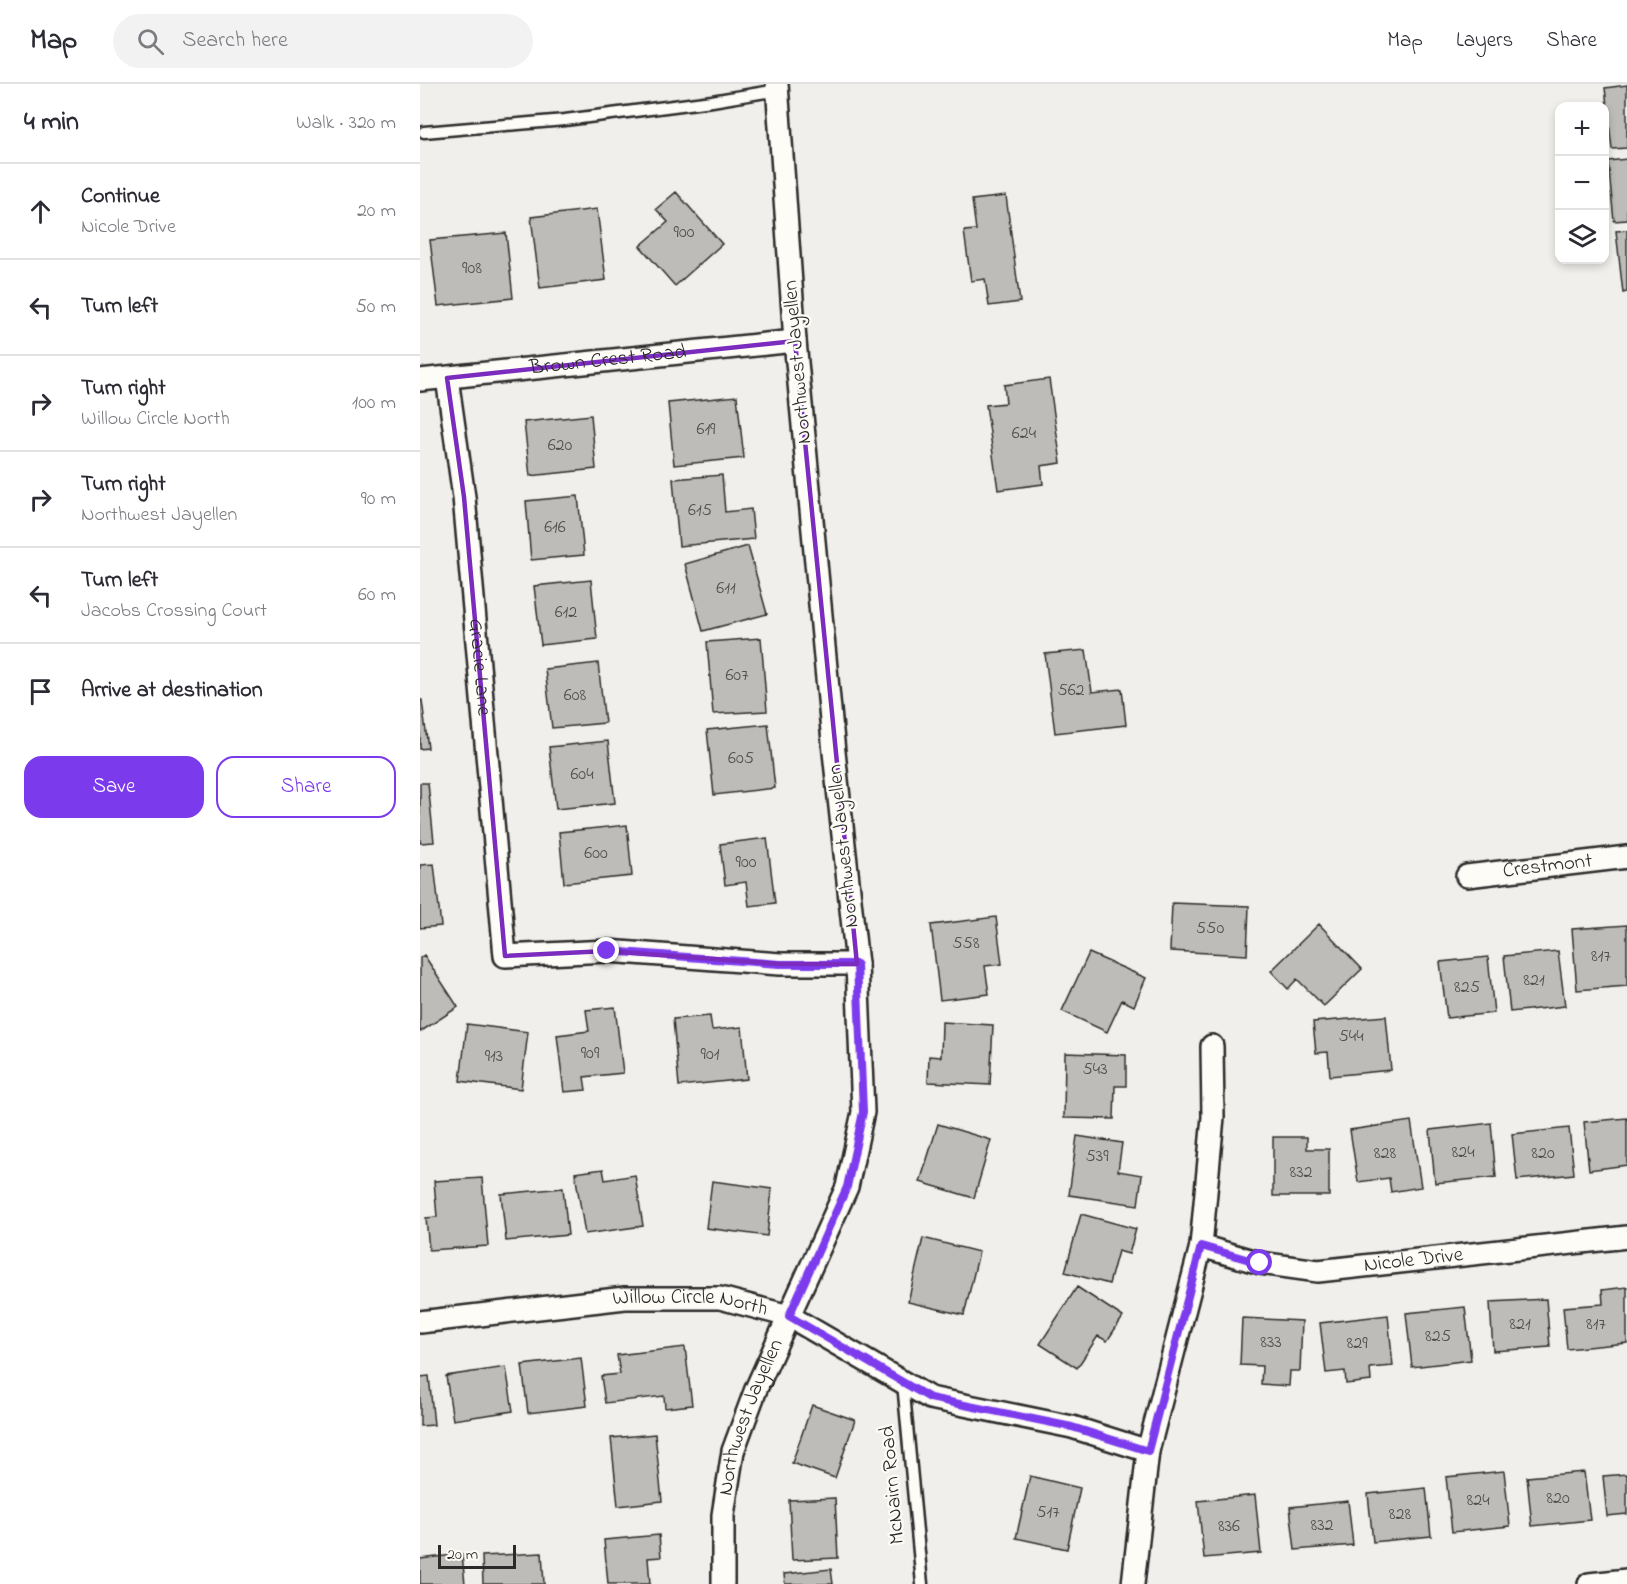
<!DOCTYPE html>
<meta charset="utf-8">
<style>
:root{--surface:#fff;--page:#f2f2f3;--text:#2b2b33;--muted:#7c7c81;--line:#e1e1e2;--accent:#7c3aed}
body{margin:0;font-family:"Indie Flower",sans-serif;background:var(--page);color:var(--text)}
.controls{position:absolute;right:18px;top:18px;display:grid;overflow:hidden;border-radius:12px;box-shadow:0 3px 9px #0003}
.controls button{width:54px;height:54px;display:grid;place-items:center;padding:0;border:0;border-bottom:2px solid var(--line);background:var(--surface);color:var(--text);font:30px sans-serif}
.scale{position:absolute;left:18px;bottom:15px;width:78px;box-sizing:border-box;padding-left:6px;border:3px solid #2b2b2b;border-top:0;font-size:16px;line-height:21px;white-space:nowrap;color:#2b2b2b;-webkit-text-stroke:4px #fdfcf7;paint-order:stroke}
.stop{position:absolute;width:18px;height:18px;margin:-14px;border:4px solid #7c3aed;border-radius:50%;background:#fff}
.stop.end{background:#7c3aed;border-color:#fff;box-shadow:0 2px 6px #0008}
.list{margin:0;padding:0;list-style:none}
h2{display:flex;justify-content:space-between;align-items:center;height:78px;margin:0;padding:0 24px;font-size:26px}
h2 small{font-size:20px;font-weight:400;color:var(--muted)}
.list li{display:grid;grid-template-columns:39px 1fr auto;gap:18px;align-items:center;box-sizing:border-box;height:96px;padding:0 24px;border-top:2px solid var(--line)}
.list b{display:block;font-size:22px;white-space:nowrap}
.list p{margin:0;font-size:20px;white-space:nowrap;color:var(--muted)}
.list em{font-size:20px;font-style:normal;color:var(--muted)}
.actions{display:flex;gap:12px;padding:18px 24px}
.actions a{flex:1;padding:14px 0;border:2px solid var(--accent);border-radius:18px;text-align:center;font-size:21px;color:var(--accent)}
.actions .main{background:var(--accent);color:#fff}
.icon{flex:none;width:33px;height:33px;fill:none;stroke:currentColor;stroke-width:2;stroke-linecap:round;stroke-linejoin:round}
.map{position:relative;flex:none;width:1207px;height:1500px;overflow:hidden}
header{display:flex;align-items:center;gap:36px;box-sizing:border-box;height:84px;padding:0 30px;background:var(--surface);border-bottom:2px solid var(--line)}
header strong{font-size:28px}
nav{display:flex;gap:33px;margin-inline-start:auto;font-size:21px}
.search{width:420px;height:54px;background:var(--page);display:flex;align-items:center;gap:15px;box-sizing:border-box;padding:0 21px;border-radius:33px;color:var(--muted);font-size:22px}
main{display:flex}
aside{flex:1;background:var(--surface)}
.map>svg:first-child{display:block}
.building{fill:#bdbcb8;stroke:#2b2b2b;stroke-width:1.5}
.lines{fill:none;stroke-linecap:round;stroke-linejoin:round}
.service-casing{stroke:#2b2b2b;stroke-width:15}
.minor-casing{stroke:#2b2b2b;stroke-width:26}
.service{stroke:#fdfcf7;stroke-width:10}
.minor{stroke:#fdfcf7;stroke-width:21}
.route{stroke:#7c3aed;stroke-width:8}
.marked{fill:none;stroke:#7b2cbf;stroke-width:4.5;stroke-linejoin:round}
.labels{text-anchor:middle;dominant-baseline:central;stroke-width:4.5;stroke-linejoin:round;paint-order:stroke}
.number-label{font-size:18px;fill:#504f4e}
.street-label{font-size:21px;fill:#2b2b2b;stroke:#fdfcf7}
</style>
<header>
<strong>Map</strong>
<div class="search"><svg class="icon" aria-label="search" viewBox="0 0 24 24"><circle cx="10" cy="10" r="6"/><path d="M15 15l6 6"/></svg>Search here</div>
<nav><a>Map</a><a>Layers</a><a>Share</a></nav>
</header>
<main>
<aside>
<h2>4 min<small>Walk · 320 m</small></h2>
<ul class="list">
<li><svg class="icon" aria-label="ahead" viewBox="0 0 24 24"><path d="M12 20V5M6 11l6-6 6 6"/></svg><div><b>Continue</b><p>Nicole Drive</p></div><em>20 m</em></li>
<li><svg class="icon" aria-label="left" viewBox="0 0 24 24"><path d="M17 20v-9H6M10 6l-5 5 5 5"/></svg><div><b>Turn left</b></div><em>50 m</em></li>
<li><svg class="icon" aria-label="right" viewBox="0 0 24 24"><path d="M7 20v-9h11M14 6l5 5-5 5"/></svg><div><b>Turn right</b><p>Willow Circle North</p></div><em>100 m</em></li>
<li><svg class="icon" aria-label="right" viewBox="0 0 24 24"><path d="M7 20v-9h11M14 6l5 5-5 5"/></svg><div><b>Turn right</b><p>Northwest Jayellen</p></div><em>90 m</em></li>
<li><svg class="icon" aria-label="left" viewBox="0 0 24 24"><path d="M17 20v-9H6M10 6l-5 5 5 5"/></svg><div><b>Turn left</b><p>Jacobs Crossing Court</p></div><em>60 m</em></li>
<li><svg class="icon" aria-label="arrive" viewBox="0 0 24 24"><path d="M6 21V4h12l-3 4 3 4H6"/></svg><div><b>Arrive at destination</b></div></li>
</ul>
<div class="actions"><a class="main">Save</a><a>Share</a></div>
</aside>
<div class="map">
<svg width="1207" height="1500" viewBox="0 0 1207 1500">
<rect width="100%" height="100%" fill="#f0efeb"/>
<filter id="ink" filterUnits="userSpaceOnUse"><feTurbulence type="fractalNoise" baseFrequency=".0167" numOctaves="2"/><feDisplacementMap in="SourceGraphic" scale="12" xChannelSelector="R" yChannelSelector="G"/><feConvolveMatrix kernelMatrix="1 2 1 2 8 2 1 2 1" color-interpolation-filters="sRGB"/></filter>
<g filter="url(#ink)">
<path class="building" d="M1207,1v63l-15,1 -7,-61z
M1207,75v61l-13,1 -6,-60z
M256,108l46,52 -47,42 -35,-40 28,-24 -12,-13z
M586,112l14,106 -31,4 -4,-27 -14,2 -7,-50 12,-1 -4,-30z
M177,125l9,71 -66,8 -9,-71z
M1207,146v62l-4,1 -7,-62z
M86,149l7,65 -75,8 -8,-66z
M629,295l12,84 -20,3 2,18 -45,6 -12,-85 20,-2 -2,-18z
M317,312l7,62 -70,7 -6,-62z
M171,331l5,54 -66,7 -6,-54z
M302,391l3,37 26,-3 3,30 -75,7 -6,-67z
M158,412l6,59 -53,5 -5,-59z
M328,462l19,68 -64,17 -18,-67z
M171,496l6,59 -56,6 -7,-59z
M341,554l6,73 -54,3 -6,-72z
M666,566l6,42 30,-3 4,36 -71,8 -10,-79z
M178,579l7,60 -53,5 -7,-59z
M0,616h2l6,48 -8,1z
M348,640l7,64 -61,7 -7,-65z
M188,657l7,62 -59,6 -7,-62z
M0,699h8l6,59 -14,1z
M207,741l5,51 -68,7 -5,-51z
M347,754l8,65 -26,3 -3,-24 -21,3 -5,-41z
M14,780l7,62 -21,2v-63z
M752,819l77,3 -2,49 -77,-4z
M576,833l6,47 -17,2 4,28 -49,6 -9,-75z
M899,840l43,45 -38,37 -27,-27 -9,10 -17,-18z
M1207,841v61l-50,4 -5,-61z
M1138,867l7,55 -55,6 -6,-56z
M669,869l57,25 -12,28 -12,-6 -15,32 -45,-21z
M4,871l34,52 -38,25v-74z
M1068,873l6,56 -47,5 -7,-56z
M195,923l8,66 -39,4 2,13 -22,2 -7,-57 32,-4 -3,-21z
M290,932l2,14 30,-3 5,52 -68,7 -6,-67z
M966,932l5,54 -61,6 -2,-24 -12,1 -3,-31z
M522,938l51,3 -3,60 -62,-3 1,-26 12,1z
M47,940l61,8 -7,57 -61,-8z
M645,969l61,2v31h-11l-1,33 -50,-1z
M1207,1034v47l-38,5 -5,-48z
M991,1037l10,66 -30,5 -2,-14 -31,4 -8,-52z
M1071,1039l5,54 -61,6 -5,-53z
M518,1040l53,16 -17,58 -54,-16z
M1149,1044l5,46 -57,6 -5,-46z
M657,1052l45,7 -4,28 24,4 -4,30 -69,-10z
M853,1053h34v12h22v47h-56z
M183,1085l2,11 30,-5 8,51 -58,8 -10,-61z
M62,1094l6,68 -59,4 -3,-32 11,-1 -3,-36z
M292,1097l60,8 -5,47 -61,-8z
M143,1104l5,47 -62,6 -5,-47z
M661,1130l55,15 -7,25 -11,-3 -9,33 -44,-12z
M503,1154l56,14 -15,63 -56,-13z
M657,1203l46,30 -16,24 -9,-5 -21,32 -37,-24z
M1207,1203v56l-60,6 -4,-42 40,-3 -1,-14z
M1126,1215l4,48 -57,4 -3,-49z
M1045,1223l6,53 -59,7 -6,-54z
M968,1231l5,51 -23,2 1,13 -25,3 -1,-13 -19,2 -6,-50z
M822,1234l60,3 -2,50h-10l-1,15 -28,-2 1,-18 -22,-1z
M265,1263l7,58 -27,3 -1,-12 -59,7 -4,-27 19,-2 -3,-19z
M161,1274l6,48 -59,7 -6,-48z
M86,1283l7,44 -60,9 -7,-44z
M9,1292l5,49 -14,1v-49z
M392,1321l43,15 -20,58 -43,-15z
M235,1350l7,67 -44,5 -7,-68z
M1084,1387l6,55 -58,6 -6,-55z
M1164,1388l6,48 -58,6 -5,-49z
M1207,1390v40l-20,2 -4,-40z
M610,1392l50,12 -13,61 -51,-11z
M1006,1404l5,48 -58,6 -5,-48z
M835,1411l6,58 -57,5 -6,-57z
M415,1414l3,60 -46,2 -3,-60z
M928,1417l5,44 -58,5 -5,-43z
M239,1451l2,22 -13,1 2,26h-42l-4,-44z
M122,1469l2,31h-61l-1,-28z
M42,1470l3,30h-45v-25z
M411,1485l2,15h-48l-1,-10z"/>
<g class="lines">
<g class="service-casing">
<path id="service" d="M4,48l141,-12 147,-19 66,-11
M483,1299l19,201"/>
</g>
<g class="minor-casing">
<g id="minor">
<path id="s1" d="M27,294l17,119 41,459 102,-5 173,13h77"/>
<path id="s2" d="M0,296l375,-39"/>
<path id="s3" d="M1047,792l160,-19"/>
<path id="s4" d="M781,1162l59,17 58,8 309,-34"/>
<path id="s5" d="M0,1238l205,-24h95l69,18 141,82 142,29 76,24"/>
<path id="s6" d="M303,1500v-69l10,-64 23,-62 91,-202 16,-75 -6,-148 -23,-212 -39,-411 -18,-257"/>
<path d="M713,1500l15,-133 53,-205 12,-129 -1,-71"/>
<path d="M1169,1500l38,-4"/>
</g>
</g>
<use href="#service" class="service"/>
<use href="#minor" class="minor"/>
</g>
</g>
<g class="lines" filter="url(#ink)">
<path class="route" d="M187,867l173,13h77l6,148 -16,75 -58,129 141,82 142,29 76,24 53,-205 59,17"/>
</g>
<path class="marked" d="M375,257l62,623h-77l-173,-13 -102,5 -41,-459 -17,-119z"/>
<g class="labels">
<g class="number-label">
<text x="264" y="149">900</text>
<text x="52" y="185">908</text>
<text x="286" y="346">619</text>
<text x="604" y="350">624</text>
<text x="140" y="362">620</text>
<text x="280" y="427">615</text>
<text x="135" y="444">616</text>
<text x="306" y="505">611</text>
<text x="146" y="529">612</text>
<text x="317" y="592">607</text>
<text x="651" y="607">562</text>
<text x="155" y="612">608</text>
<text x="321" y="675">605</text>
<text x="162" y="691">604</text>
<text x="176" y="770">600</text>
<text x="326" y="779">900</text>
<text x="790" y="845">550</text>
<text x="546" y="860">558</text>
<text x="1181" y="873">817</text>
<text x="1114" y="897">821</text>
<text x="1047" y="904">825</text>
<text x="931" y="953">544</text>
<text x="170" y="970">909</text>
<text x="290" y="971">901</text>
<text x="74" y="973">913</text>
<text x="675" y="986">543</text>
<text x="1043" y="1069">824</text>
<text x="965" y="1070">828</text>
<text x="1123" y="1070">820</text>
<text x="677" y="1073">539</text>
<text x="881" y="1089">832</text>
<text x="1100" y="1241">821</text>
<text x="1176" y="1241">817</text>
<text x="1018" y="1253">825</text>
<text x="851" y="1259">833</text>
<text x="937" y="1260">829</text>
<text x="1138" y="1415">820</text>
<text x="1058" y="1417">824</text>
<text x="628" y="1429">517</text>
<text x="980" y="1431">828</text>
<text x="902" y="1442">832</text>
<text x="809" y="1443">836</text>
</g>
<g class="street-label">
<text stroke="none"><textPath href="#s2" startOffset="189">Brown Crest Road</textPath></text>
<text transform="translate(378 278) rotate(-95)">Northwest Jayellen</text>
<text stroke="none"><textPath href="#s1" startOffset="291">Gracie Lane</textPath></text>
<text transform="translate(424 762) rotate(-96)">Northwest Jayellen</text>
<text stroke="none"><textPath href="#s3" startOffset="81">Crestmont</textPath></text>
<text stroke="none"><textPath href="#s4" startOffset="216">Nicole Drive</textPath></text>
<text stroke="none"><textPath href="#s5" startOffset="272">Willow Circle North</textPath></text>
<text stroke="none"><textPath href="#s6" startOffset="171">Northwest Jayellen</textPath></text>
<text transform="translate(473 1401) rotate(-95)">McNairn Road</text>
</g>
</g>
</svg>
<div class="controls">
<button>+</button>
<button>−</button>
<button><svg class="icon" aria-label="layers" viewBox="0 0 24 24"><path d="M12 4l9 5-9 5-9-5zM3 14l9 5 9-5"/></svg></button>
</div>
<div class="scale">20 m</div>
<div class="stop" style="left:840px;top:1179px"></div>
<div class="stop end" style="left:187px;top:867px"></div>
</div>
</main>
